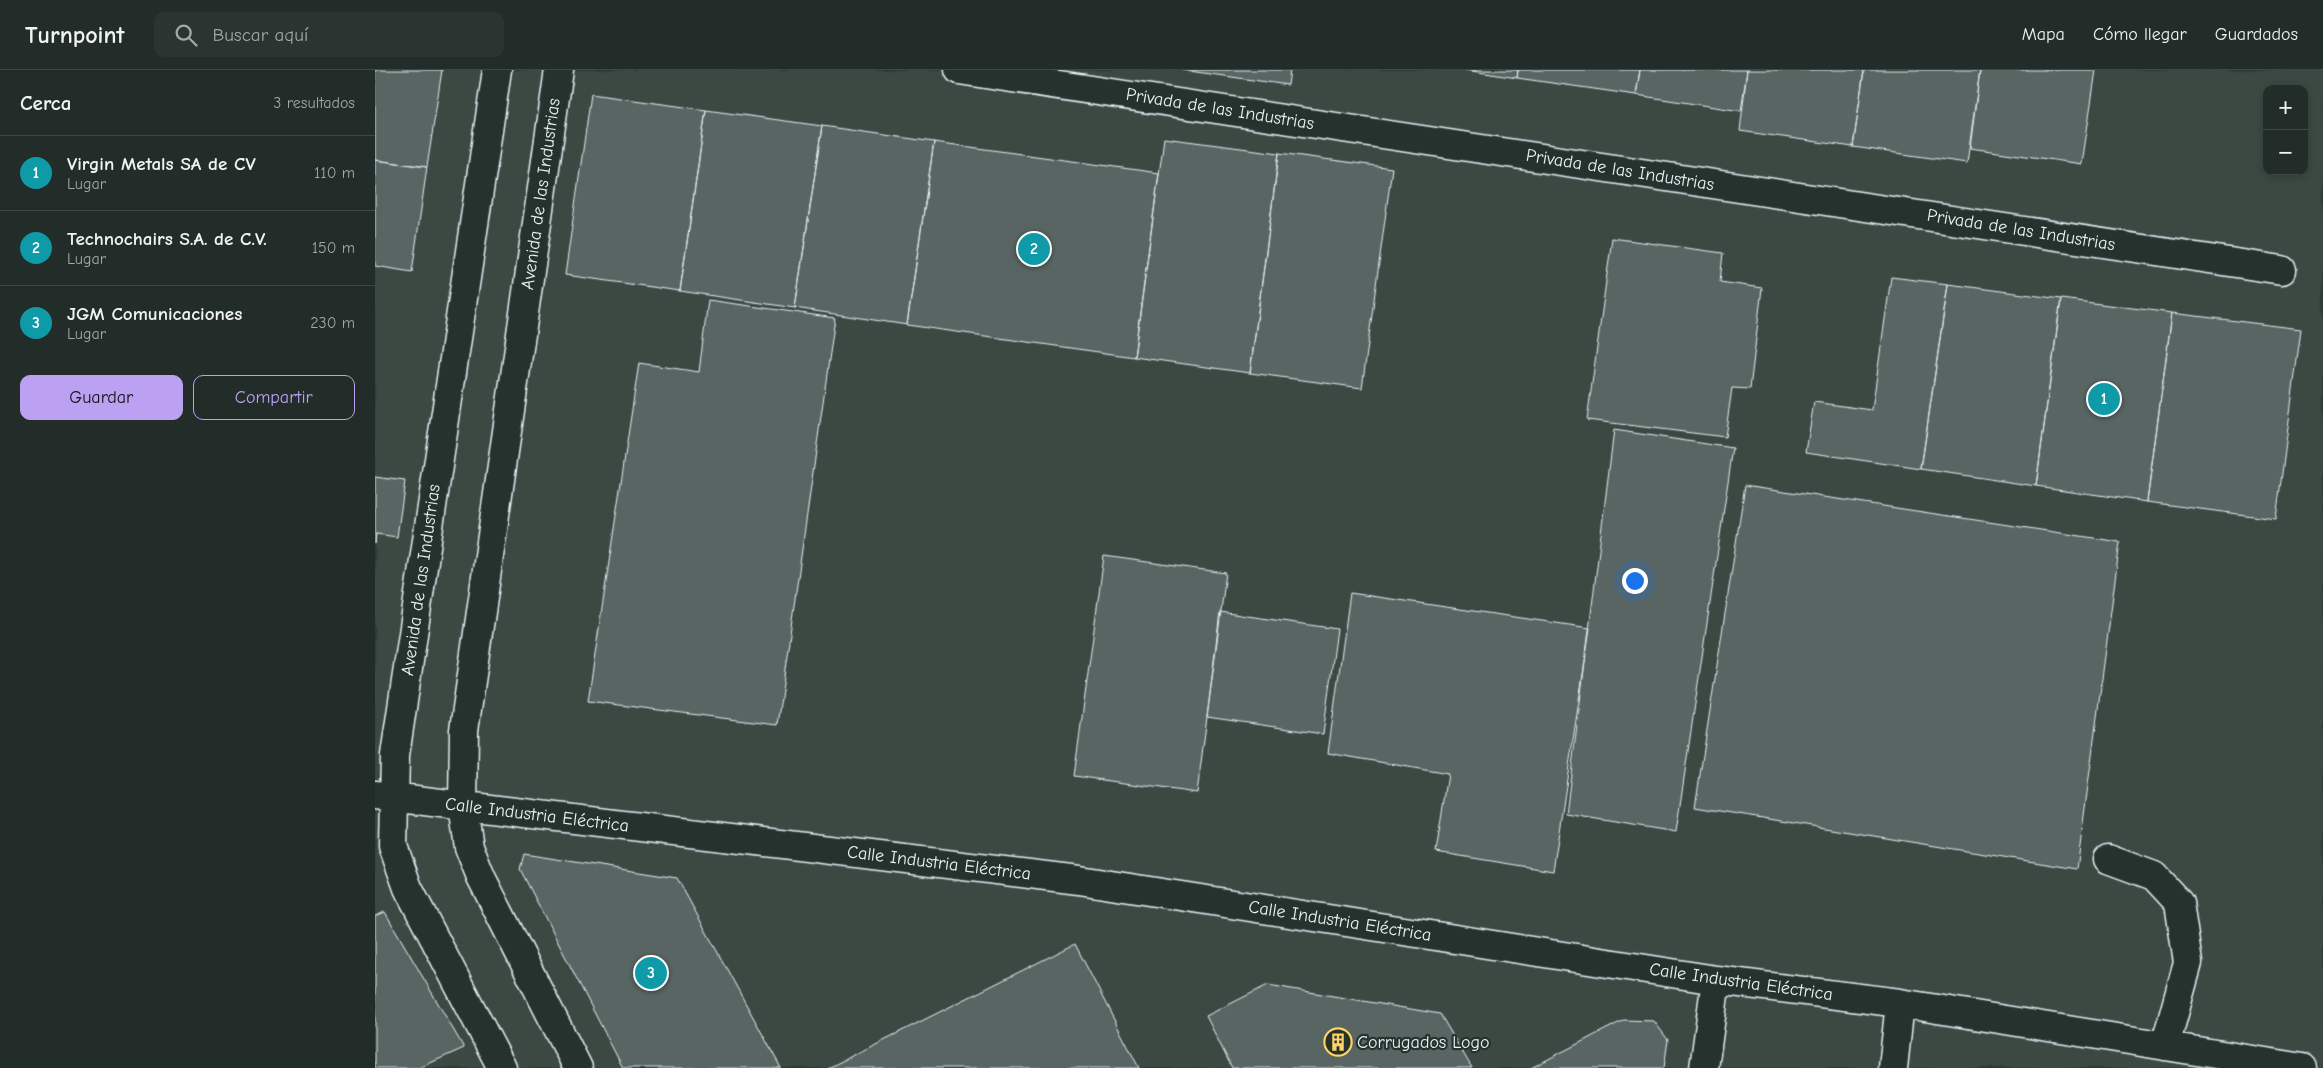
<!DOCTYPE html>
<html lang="es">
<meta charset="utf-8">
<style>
:root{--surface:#222c28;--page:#2a3430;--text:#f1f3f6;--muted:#a2a7a8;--line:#3f4845;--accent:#bca0f2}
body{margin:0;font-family:"Comic Neue",sans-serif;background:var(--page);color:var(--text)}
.controls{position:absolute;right:15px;top:15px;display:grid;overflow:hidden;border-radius:10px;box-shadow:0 2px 8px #0003}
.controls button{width:45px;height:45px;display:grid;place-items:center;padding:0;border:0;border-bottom:1px solid var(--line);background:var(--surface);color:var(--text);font:25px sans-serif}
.you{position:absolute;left:1259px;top:510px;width:18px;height:18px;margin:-12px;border:4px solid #fff;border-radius:50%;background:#1a73e8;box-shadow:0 0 0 8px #1a73e833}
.badge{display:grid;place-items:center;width:32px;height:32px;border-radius:50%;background:var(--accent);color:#fff;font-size:16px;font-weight:700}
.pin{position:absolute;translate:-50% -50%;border:2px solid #fff;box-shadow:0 1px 5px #0006}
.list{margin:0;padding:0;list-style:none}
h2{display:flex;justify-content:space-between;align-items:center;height:65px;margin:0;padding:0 20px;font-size:21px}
h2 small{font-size:16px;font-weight:400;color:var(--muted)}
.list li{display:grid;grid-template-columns:32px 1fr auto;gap:15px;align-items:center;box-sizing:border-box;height:75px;padding:0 20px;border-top:1px solid var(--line)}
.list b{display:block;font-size:19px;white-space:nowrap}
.list p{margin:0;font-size:16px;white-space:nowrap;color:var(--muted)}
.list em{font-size:16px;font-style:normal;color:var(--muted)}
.actions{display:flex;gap:10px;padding:15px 20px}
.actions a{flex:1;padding:11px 0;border:1px solid var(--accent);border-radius:10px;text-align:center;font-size:18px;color:var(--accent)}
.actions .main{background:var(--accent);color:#111}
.icon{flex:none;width:28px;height:28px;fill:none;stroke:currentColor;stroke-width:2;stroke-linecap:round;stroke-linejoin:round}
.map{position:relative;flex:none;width:1948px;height:998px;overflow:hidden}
header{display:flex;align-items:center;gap:30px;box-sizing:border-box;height:70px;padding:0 25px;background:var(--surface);border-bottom:1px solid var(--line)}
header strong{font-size:24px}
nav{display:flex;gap:28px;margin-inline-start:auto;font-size:18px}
.search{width:350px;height:45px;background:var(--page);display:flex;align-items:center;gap:12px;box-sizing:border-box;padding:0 18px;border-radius:10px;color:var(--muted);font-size:19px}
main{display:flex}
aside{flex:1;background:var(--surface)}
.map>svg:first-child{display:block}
.built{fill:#3b4843;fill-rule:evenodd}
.building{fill:#596563;stroke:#e8f1f8}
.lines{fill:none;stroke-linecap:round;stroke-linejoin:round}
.minor-casing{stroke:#e8f1f8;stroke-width:31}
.minor{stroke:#26332d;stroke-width:28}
.labels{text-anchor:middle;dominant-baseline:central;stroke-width:4.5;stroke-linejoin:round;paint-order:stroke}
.street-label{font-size:18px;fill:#e8f1f8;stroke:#26332d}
.poi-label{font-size:18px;fill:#e8f1f8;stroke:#26332d;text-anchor:start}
</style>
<header>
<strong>Turnpoint</strong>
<div class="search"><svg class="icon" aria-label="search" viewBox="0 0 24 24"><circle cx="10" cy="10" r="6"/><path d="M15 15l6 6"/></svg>Buscar aquí</div>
<nav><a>Mapa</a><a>Cómo llegar</a><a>Guardados</a></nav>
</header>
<main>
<aside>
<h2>Cerca<small>3 resultados</small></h2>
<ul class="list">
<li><span class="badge" style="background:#0f9aa8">1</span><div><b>Virgin Metals SA de CV</b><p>Lugar</p></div><em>110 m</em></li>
<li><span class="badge" style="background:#0f9aa8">2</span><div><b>Technochairs S.A. de C.V.</b><p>Lugar</p></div><em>150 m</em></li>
<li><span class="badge" style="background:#0f9aa8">3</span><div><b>JGM Comunicaciones</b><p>Lugar</p></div><em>230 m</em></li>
</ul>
<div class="actions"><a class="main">Guardar</a><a>Compartir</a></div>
</aside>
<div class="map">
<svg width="1948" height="998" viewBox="0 0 1948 998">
<rect width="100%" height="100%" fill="#2e3b35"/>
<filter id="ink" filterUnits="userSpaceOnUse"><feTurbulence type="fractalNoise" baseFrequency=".02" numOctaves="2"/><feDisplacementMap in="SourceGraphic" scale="10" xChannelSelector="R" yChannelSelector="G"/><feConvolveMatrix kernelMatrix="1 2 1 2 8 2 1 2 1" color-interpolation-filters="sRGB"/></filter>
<g filter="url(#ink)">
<path class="built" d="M0,0h1948v998h-1948zM1892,19h37v82h-37z"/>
<path class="building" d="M0,0h67l-15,97 -52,-7z
M807,0h108l-2,15z
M1090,0h53l-1,8z
M1143,0h122l-4,25 -119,-17z
M1265,0h107l-6,41 -105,-16z
M1372,0h117l-11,77 -113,-16z
M1489,0h116l-13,93 -114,-16z
M1605,0h116l-14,94 -112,-16z
M216,24l115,16 -26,181 -115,-16z
M331,40l116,16 -27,182 -115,-17z
M447,56l112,16 -27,183 -112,-17z
M789,68l115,15 -29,220 -116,-16z
M559,72l225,31 -25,184 -227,-32z
M904,83l113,15 -30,220 -112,-15z
M0,90l52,7 -15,105 -37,-6z
M1237,168l111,15 -3,29 42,6 -12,101 -18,-1 -7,49 -138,-17z
M1516,207l57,7 -27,185 -115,-17 8,-50 58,8z
M1573,214l113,15 -25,187 -115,-17z
M1686,229l111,14 -25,189 -111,-16z
M333,230l127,18 -58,407 -189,-24 51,-338 60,9z
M1797,243l129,16 -25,190 -129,-17z
M1239,360l119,18 -57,384 -110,-18z
M0,407l30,4 -8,56 -21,-3 -1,10z
M1370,415l375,57 -43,327 -382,-62z
M729,486l122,17 -29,220 -123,-17z
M975,523l240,35 -37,243 -117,-19 12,-78 -120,-21z
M845,542l117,17 -14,105 -116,-17z
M149,784l153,24 104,190h-158l-103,-199z
M10,842l79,136 -45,20h-44v-152z
M700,874l64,124h-311z
M893,915l172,29 32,54h-240l-26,-52z
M1249,950l30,1 14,19 -4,28h-133z"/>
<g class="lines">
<g class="minor-casing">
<path id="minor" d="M122,0l-102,685 -2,91 15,42 94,180
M184,0l-95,660 -1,76 6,41 12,30 97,191
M584,0l1323,200
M0,725l704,85 637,100 184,23 402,65
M1733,789l46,17 25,27 9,60 -23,83
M1329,998l12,-88
M1518,998l7,-65"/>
</g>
<use href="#minor" class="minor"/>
</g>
</g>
<defs>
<g id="building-ring" transform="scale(1.4375)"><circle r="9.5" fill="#26332d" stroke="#ffd166" stroke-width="1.5"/><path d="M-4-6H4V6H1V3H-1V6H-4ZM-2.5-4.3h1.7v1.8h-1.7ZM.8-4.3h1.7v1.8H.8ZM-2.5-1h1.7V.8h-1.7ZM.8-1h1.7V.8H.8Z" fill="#ffd166"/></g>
</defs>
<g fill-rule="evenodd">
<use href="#building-ring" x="963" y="972"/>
</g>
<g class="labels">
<g class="street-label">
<text transform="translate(845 39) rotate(9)">Privada de las Industrias</text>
<text transform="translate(1245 100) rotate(9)">Privada de las Industrias</text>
<text transform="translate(166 124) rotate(-82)">Avenida de las Industrias</text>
<text transform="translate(1646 160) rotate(9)">Privada de las Industrias</text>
<text transform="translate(46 510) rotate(-82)">Avenida de las Industrias</text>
<text transform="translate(162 745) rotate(7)">Calle Industria Eléctrica</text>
<text transform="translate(564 793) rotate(7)">Calle Industria Eléctrica</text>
<text transform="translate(965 851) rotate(9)">Calle Industria Eléctrica</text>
<text transform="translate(1366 912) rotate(8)">Calle Industria Eléctrica</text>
</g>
<g class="poi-label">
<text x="982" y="972">Corrugados Logo</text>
</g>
</g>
</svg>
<div class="controls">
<button>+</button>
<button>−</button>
</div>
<div class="you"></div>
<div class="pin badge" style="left:1729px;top:329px;background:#0f9aa8">1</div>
<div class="pin badge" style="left:659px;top:179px;background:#0f9aa8">2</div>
<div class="pin badge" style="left:276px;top:903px;background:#0f9aa8">3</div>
</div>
</main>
